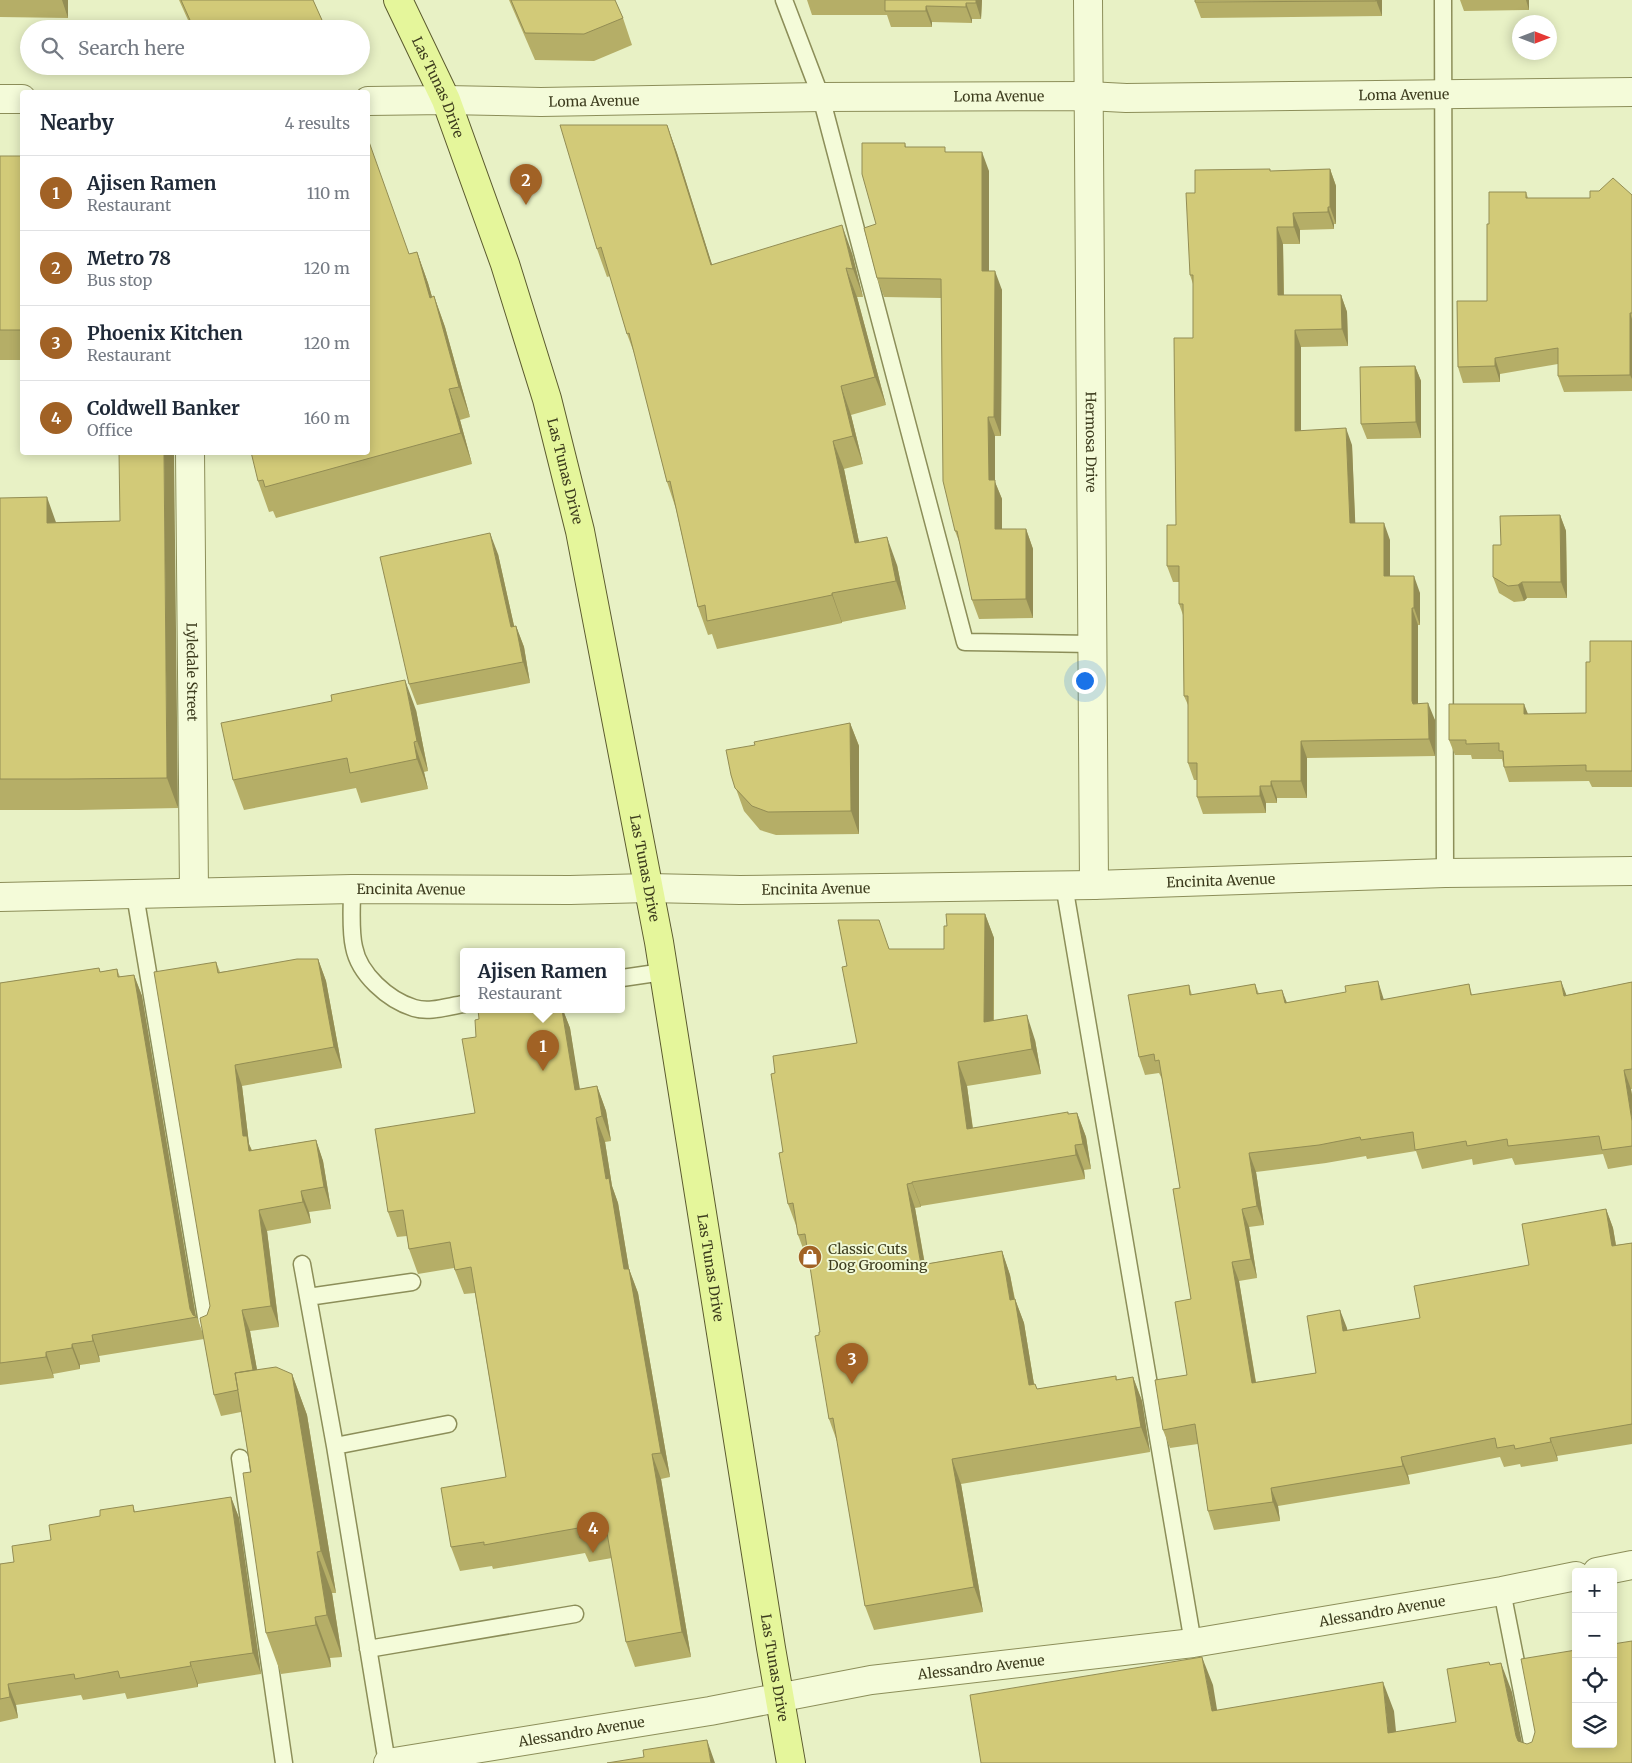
<!DOCTYPE html>
<meta charset="utf-8">
<style>
:root{--surface:#fff;--page:#f6f6f7;--text:#1f2937;--muted:#747a83;--line:#e0e1e3;--accent:#a16225}
body{margin:0;font-family:Merriweather,serif;background:var(--page);color:var(--text)}
.controls{position:absolute;right:15px;bottom:15px;display:grid;overflow:hidden;border-radius:5px;box-shadow:0 2px 12px #0003}
.controls button{width:45px;height:45px;display:grid;place-items:center;padding:0;border:0;border-bottom:1px solid var(--line);background:var(--surface);color:var(--text);font:25px sans-serif}
.compass{position:absolute;left:1512px;top:15px;width:45px;height:45px;border-radius:50%;background:var(--surface);box-shadow:0 2px 12px #0003;rotate:90deg}
.you{position:absolute;left:1084px;top:680px;width:18px;height:18px;margin:-12px;border:4px solid #fff;border-radius:50%;background:#1a73e8;box-shadow:0 0 0 8px #1a73e833}
.badge{display:grid;place-items:center;width:32px;height:32px;border-radius:50%;background:var(--accent);color:#fff;font-size:16px;font-weight:700}
.pin{position:absolute;translate:-50% -41px;filter:drop-shadow(0 1px 2px #0008)}
.pin::after{content:'';position:absolute;top:26px;width:18px;height:15px;background:inherit;clip-path:polygon(0 0,100% 0,50% 100%)}
.popup{position:absolute;left:460px;top:948px;width:165px;height:65px;box-sizing:border-box;display:grid;place-content:center;border-radius:5px;background:var(--surface);filter:drop-shadow(0 1px 4px #0005);font-size:16px;white-space:nowrap;color:var(--muted)}
.popup b{font-size:19px;color:var(--text)}
.popup::after{content:'';position:absolute;left:50%;top:100%;margin-left:-10px;border:10px solid transparent;border-top-color:var(--surface)}
.list{margin:0;padding:0;list-style:none}
h2{display:flex;justify-content:space-between;align-items:center;height:65px;margin:0;padding:0 20px;font-size:21px}
h2 small{font-size:16px;font-weight:400;color:var(--muted)}
.list li{display:grid;grid-template-columns:32px 1fr auto;gap:15px;align-items:center;box-sizing:border-box;height:75px;padding:0 20px;border-top:1px solid var(--line)}
.list b{display:block;font-size:19px;white-space:nowrap}
.list p{margin:0;font-size:16px;white-space:nowrap;color:var(--muted)}
.list em{font-size:16px;font-style:normal;color:var(--muted)}
.icon{flex:none;width:28px;height:28px;fill:none;stroke:currentColor;stroke-width:2;stroke-linecap:round;stroke-linejoin:round}
.map{position:relative;flex:none;width:1632px;height:1763px;overflow:hidden}
.search{position:absolute;background:var(--surface);box-shadow:0 2px 12px #0003;left:20px;top:20px;width:350px;height:55px;display:flex;align-items:center;gap:12px;box-sizing:border-box;padding:0 18px;border-radius:28px;color:var(--muted);font-size:19px}
.panel{position:absolute;background:var(--surface);box-shadow:0 2px 12px #0003;left:20px;top:90px;width:350px;height:365px;border-radius:5px}
.map>svg:first-child{display:block}
.lines{fill:none;stroke-linecap:round;stroke-linejoin:round}
.service-casing{stroke:#8c8e59;stroke-width:19}
.minor-casing{stroke:#8c8e59;stroke-width:30}
.tertiary-casing{stroke:#8c8e59;stroke-width:30}
.primary-casing{stroke:#5b5a2e;stroke-width:30}
.service{stroke:#f4fbd9;stroke-width:16}
.minor{stroke:#f4fbd9;stroke-width:28}
.tertiary{stroke:#f4fbd9;stroke-width:28}
.primary{stroke:#e5f69b;stroke-width:28}
.wall{fill:#b5ae67}
.shaded-wall{fill:#938d54}
.building{fill:#d2ca78;stroke:#938d54}
.labels{text-anchor:middle;dominant-baseline:central;stroke-width:4;stroke-linejoin:round;paint-order:stroke}
.street-label{font-size:14px;fill:#3d3c1e;stroke:#f0f8d5}
.poi-label{font-size:14px;fill:#3d3c1e;stroke:#f0f8d5;text-anchor:start}
</style>
<div class="map">
<svg width="1632" height="1763" viewBox="0 0 1632 1763">
<rect width="100%" height="100%" fill="#e8f1c5"/>
<g class="lines">
<g class="service-casing">
<path id="service" d="M784,0l37,97 144,545 127,2
M1443,0l2,873
M1064,885l129,758
M352,889c0,18 -2,41 2,58 5,27 34,53 60,61 16,5 35,-2 50,-4
M135,895l73,434
M622,978l41,-6
M302,1264l33,182 52,317
M308,1297l104,-15
M335,1446l113,-22
M240,1458l44,305
M1502,1591l34,172
M368,1649l207,-35"/>
</g>
<g class="minor-casing">
<g id="minor">
<path id="s1" d="M1088,0l6,885"/>
<path d="M0,99h22"/>
<path id="s2" d="M368,101l78,-1 95,2 280,-5 267,-1 38,2 506,-6"/>
<path id="s3" d="M190,452l4,440"/>
<path d="M1597,1572l35,-7"/>
<path id="s4" d="M388,1763l322,-52 161,-31 322,-37 309,-52 74,-15"/>
</g>
</g>
<g class="tertiary-casing">
<g id="tertiary">
<path id="s5" d="M0,897l352,-8 218,1 79,-2 91,2 354,-5 351,-12 187,-2"/>
</g>
</g>
<g class="primary-casing">
<g id="primary">
<path id="s6" d="M398,0l48,100 59,164 42,135 33,132 79,411 112,706 20,115"/>
</g>
</g>
<use href="#service" class="service"/>
<use href="#minor" class="minor"/>
<use href="#tertiary" class="tertiary"/>
<use href="#primary" class="primary"/>
</g>
<path class="wall" d="M0,0h68v18l-68,-1z
M179,0h134l13,29h-134z
M509,0h106l8,18 9,27 -38,16 -59,-1z
M807,0h175l-1,19h-9v4l-40,-1v5h-41l-4,-12h-75z
M1382,0v16l-181,2 -6,-16z
M1460,0h69v10l-65,1z
M667,125l10,28 35,112 140,-12 11,44h-6l29,108 -35,10 12,49 -19,5 15,73 38,23 9,44 -64,13v1l-125,26 -5,-15 -4,1 -10,-28 -22,-98 -9,-27 -31,-124 -9,-24 -17,-58 -3,1 -10,-28z
M905,143l1,4 41,5 42,19v100l13,19 -1,146h-6v46l7,17v30h24l7,20v69l-54,1 -7,-19 -12,-56 -5,-13 -14,-233 -57,-1 -7,-19 -1,-54z
M0,156h22v204h-22z
M1330,169l6,17v38h-2v5l-34,1v14h-17l1,51h57l6,17 1,34 -47,1v84l51,14 3,78 35,17v36l30,17v32h-2v79l17,16v36l-128,2v40h-30v5h-11v10l-63,1 -6,-17v-17h-3l-6,-17v-58l-4,-9 -1,-81 -4,-11v-22h-6l-6,-16 9,-41 17,-187v-54l-3,-9 5,-82 76,-22z
M1526,192l2,6h62l42,-3v196l-68,1 -6,-16v-12l-58,10v8l-37,1 -5,-16 29,-66 2,-77z
M417,252l11,31 4,14 2,-1 11,31 25,90 -10,3 12,44 -196,54 -3,-7 -4,1 -11,-31 151,-227z
M1415,366l6,15v57l-54,1 -6,-15z
M0,498l56,24 64,-1 58,287 -99,2h-79z
M1560,515l6,16 1,67h-40l-3,3 -10,1 -15,-9 -6,-16 8,-32z
M498,554l16,72h2l8,21 6,36 -113,22 -8,-21z
M1632,641v146h-40l-3,-6 -80,1 -5,-15 -2,-8h-30l-1,-4h-16l-6,-15 79,-26 58,-1 4,-51z
M416,710l12,61 -4,1 4,17 -67,14 -5,-15 -112,22 -11,-30z
M850,723l9,23v88l-83,1 -16,-5 -16,-19 -13,-36 24,-30z
M985,914l9,24v83l41,19 6,34 -74,12 6,42 104,-15 9,24 5,32 -7,1 1,9 -164,27v1l-6,1 10,56 77,-13 8,24 5,24 9,24 10,61h1l2,5 79,-13 1,4 16,-3 9,24 8,51 -189,32 22,128 -109,18 -9,-24 -27,-162 -9,-25 -10,-84 1,-3 -11,-73h-2l-9,-24 -1,-7 -9,-24 -13,-131 82,-30 -10,-77 42,-17h55l3,-23z
M318,959l8,22 16,87 -100,18 7,58 3,6 64,-10 7,21 8,48 -22,3 2,11 -44,8 12,96 -29,4 7,39 35,4 15,41 29,178h-4l10,64 -12,1 1,9 -50,7 -15,-41 -15,-161 -10,-60 -20,4 -7,-21 -10,-56 -105,17 1,6 -20,3v4l-27,5 1,4 -54,7v-402l99,-15 1,4 17,-3 3,8 14,-2 8,21 54,320 1,1 5,14 8,-25 6,-344 4,10z
M1632,982v107h-1l1,6v70l-24,4 -5,-15 -88,11 -3,-7 -39,7 -1,-6 -50,10 -6,-18 -49,8 -1,-3 -40,7 -70,9 8,53 -15,2 8,51 -18,3 17,101 60,-9 31,-45v3l73,-13 109,-53 77,-56 7,19 3,17 16,-2v201l-75,12 1,5 -37,6 -1,-3 -16,3 -4,-10 -92,18 2,9 -132,22 2,15 -66,9 -6,-19 -10,-67 -28,4 -7,-18 24,-55 4,-76 -11,-111 -18,-109 -3,-6 -14,2 -6,-18 50,-72 3,10 63,-11 4,10 28,8 97,-2 85,-16 3,11h95z
M481,1010h82l7,18 9,61 18,-3 9,25 5,30 -6,1 7,44 6,17 11,66 9,24 32,184 -9,2 30,178 -56,10 -9,-25 -14,-84 -23,4 -4,-9 -92,16 -1,-3 -32,5 -9,-24 55,-70 -31,-184 -11,1 -10,-26 -36,6 -9,-25 -2,-13 -10,1 -9,-25 87,-99 1,-76z
M231,1497l8,21 22,156 -63,10v3l-71,12 -2,-6 -42,7 -2,-5 -65,10 2,13 -18,4v-158l14,-2 37,-22 49,-24 33,-11 2,7z"/>
<path class="shaded-wall" d="M62,0h6v18z
M976,0h6l-1,19 -5,-16z
M1376,0h6v16z
M1526,0h3v10z
M966,3l6,16v4l-6,-16z
M926,6l6,16v5l-6,-16z
M667,125l10,28 44,140 -10,-28z
M982,152l7,19v119l-7,-19z
M1330,169l6,17v38l-6,-17z
M1328,207l6,17v5l-6,-17z
M1293,213l7,17v14l-6,-17z
M842,225l10,28 11,44 -10,-28z
M1277,227l6,17 1,68 -6,-17z
M417,252l11,31 13,45 -11,-30z
M846,268l11,29 29,108 -11,-28z
M995,271l7,19 -1,146 -7,-19z
M1341,295l6,17 1,34 -6,-17z
M434,296l11,31 25,90 -11,-30z
M1630,313l2,6v60l-2,-4z
M1295,330l6,17v101l-6,-17z
M1495,358l5,16v8l-5,-16z
M1415,366l6,15v57l-5,-16z
M841,386l10,29 12,49 -10,-28z
M449,389l11,31 12,44 -11,-31z
M988,417l7,19v46l7,17v50l-7,-20 -6,-49z
M1346,428l6,17 4,95 -6,-17z
M833,441l11,28 21,102 -10,-28z
M164,452h10l4,356 -11,-30z
M47,497l11,31 -11,-5z
M1560,515l6,16 1,67 -6,-16z
M1384,523l6,17v53l-6,-17z
M1026,529l7,20v69l-7,-19z
M490,533l8,21 21,94 -8,-21z
M887,537l10,28 9,44 -10,-28z
M1414,576l6,17v32l-6,-17z
M1522,582l5,16 -3,3 -6,-16z
M832,593l10,29v1l-10,-28z
M1412,608l6,17v93l-6,-17z
M516,626l8,21 6,36 -7,-21z
M405,680l11,30 12,61 -11,-30z
M1428,703l7,17v36l-6,-17z
M1524,704l6,15 -6,-5z
M850,723l9,23v88l-8,-23z
M1301,741l6,17v40l-6,-17z
M414,742l10,30 4,17 -11,-30z
M1271,781l6,17v5l-6,-17z
M1260,786l6,17v10l-6,-17z
M985,914l9,24 -1,109 -9,-25z
M318,959l8,22 16,87 -8,-21z
M134,975l8,21 54,322h-2l-4,-9z
M1378,981l6,19h-3z
M1561,981l7,18 -4,-3z
M1282,990l7,18 -4,-5z
M562,1010h1l7,18 14,86 -9,-24z
M1027,1015l8,25 6,34 -9,-25z
M958,1062l9,24 9,67 -9,-24z
M235,1065l7,21 7,58 5,13 2,15 -13,-36z
M1624,1070l7,19 1,6v26z
M597,1086l9,25 5,30 -9,-25z
M1077,1113l9,24 5,32 -8,-25z
M596,1118l9,24 7,44 6,17 11,66 9,24 32,184 -9,-24 -55,-274z
M316,1140l7,21 8,48 -7,-22z
M1075,1145l9,25 1,9 -9,-24z
M1249,1153l7,19 8,53 -7,-19z
M912,1182l9,24v1l-9,-24z
M907,1184l8,24 14,81 -8,-24z
M301,1191l8,21 2,11 -8,-21z
M1242,1209l7,18 8,51 -6,-19z
M1606,1209l7,19 6,36 -7,-18z
M259,1210l8,21 12,96 -8,-21z
M1002,1251l8,24 9,49 -9,-24z
M1232,1262l7,19 20,121 -7,-19z
M1015,1299l9,24 14,86 -9,-24z
M242,1310l8,21 14,77 -8,-21z
M1340,1310l7,18 3,22 -7,-19z
M92,1335l7,21 1,6 -7,-21z
M72,1344l8,21v4l-8,-21z
M46,1352l7,22 1,4 -8,-21z
M292,1374l15,41 29,178 -15,-42z
M1133,1377l9,24 8,51 -9,-25z
M1550,1438l7,18 1,5 -7,-19z
M652,1454l9,25 30,178 -9,-25z
M1401,1457l7,18 2,9 -7,-18z
M952,1459l9,25 22,128 -9,-25z
M1271,1488l7,18 2,15 -7,-19z
M231,1497l8,21 22,156 -8,-21z
M317,1552l15,41 10,64 -15,-42z
M315,1617l15,41 1,9 -15,-42z
M1202,1657l11,28 9,55 -10,-29z
M190,1662l8,22v3l-7,-21z
M1501,1663l11,29 14,71 -10,-27z
M1383,1682l11,29 5,51 -11,-29z
M8,1684l8,21 2,13 -8,-21z
M707,1740l8,23h-4z"/>
<path class="building" d="M181,0h132l13,29h-132z
M511,0h104l8,18 -39,16 -59,-1z
M885,0h91v3h-10v4l-40,-1v5h-41z
M1195,0h181v1l-181,1z
M560,125h107l44,140 131,-40 11,44 -7,-1 29,109 -34,9 12,50 -20,5 22,102 32,-6 9,44 -64,12v2l-125,26 -2,-16 -7,2 -28,-126 -3,1 -38,-149 -2,1 -26,-87 -4,2z
M368,139l41,115 8,-2 13,46 4,-2 25,91 -10,2 12,44 -196,54 -2,-7 -5,1 -7,-29h117z
M862,143h43v4h40v5h37v119h13l-1,146h-6l1,63h6v49h31v70l-54,1 -15,-69h-2l-12,-50 -2,-202 -64,-1 -13,-50 12,-4 -14,-50z
M0,156h22v174h-22z
M1270,169v2l60,-2v38h-2v5l-35,1 1,14h-17l1,68h63l1,34 -47,1v101l51,-3 4,95h34v53h30v32h-2v93l1,3 15,-1 1,36 -128,2v40h-30v5h-11v10l-63,1v-34h-9v-67h-4l-1,-92h-4v-38h-12v-41h9l-2,-187h19v-63h-3l-4,-82h9v-23z
M1613,178l19,17v118h-2v62l-72,1v-28l-63,10v8l-37,1 -1,-66h30v-77h2v-32h37v6h64v-7h9z
M1415,366l1,56 -55,2 -1,-57z
M119,452h45l3,326 -99,1h-68v-281l47,-1v26l73,-2z
M1560,515l1,67h-39l-4,3 -10,1 -15,-9v-32h8l-1,-29z
M490,533l21,94 5,-1 7,36 -114,22 -29,-127z
M1590,641h42v130h-46v-6l-82,2 -1,-16h-4v-8l-33,1v-4h-17v-36h75v10l62,-1v-51h4z
M405,680l12,61 -3,1 3,17 -67,14 -3,-15 -114,22 -12,-57 111,-22 -1,-6z
M850,723l1,88 -83,1 -16,-6 -17,-18 -4,-13 -5,-25 29,-5 -1,-3z
M946,914h39l-1,108 43,-7 5,34 -74,13 9,67 101,-17v2l9,-1 6,31 -8,1 1,10 -164,27v1l-5,1 14,81 81,-14 8,49 5,-1 14,86 6,-1 2,5 79,-13v4l17,-3 8,50 -189,32 22,128 -109,19 -32,-188 -4,1 -14,-83 4,-1v-3h1l-15,-98 -7,1 -5,-32 -5,1 -9,-51 4,-1 -12,-78 4,-1 -2,-17 84,-13 -15,-76 5,-1 -9,-46h41l10,29h55v-23h3z
M297,959h21l16,88 -99,18 8,71h4l2,15 67,-11 8,47 -23,4 2,11 -44,8 12,96 -29,4 11,60 -18,3 3,17 -24,5 -14,-77 7,-3 3,-9 -56,-334 62,-10 2,11z
M99,968l1,4 17,-3 1,8 16,-2 56,334 3,6 4,2 -105,18 1,6 -21,3v4l-26,4v5l-46,6v-380z
M1378,981l3,19 88,-16 2,11 90,-14 3,15 68,-14v87l-8,1 8,51v25l-30,4 -3,-14 -91,10 -1,-7 -40,7 -1,-5 -51,9 -2,-18 -52,8 -1,-3 -41,8 -70,8 8,53 -15,3 9,50 -19,3 20,121 64,-10 -9,-57 33,-6 3,21 77,-13 -6,-32 115,-21 -7,-41 84,-15 6,37 20,-3v181l-82,14 1,4 -36,7 -1,-4 -17,3 -2,-10 -94,19 2,9 -132,22 2,14 -65,9 -13,-87 -32,6 -8,-50 32,-5 -12,-73 16,-3 -18,-110 7,-1 -21,-128 -4,1 -1,-7 -15,3 -11,-62 61,-10 1,10 65,-11 2,10 25,-4 3,13 61,-11 -1,-6z
M478,1010h84l13,80 22,-4 5,30 -6,2 10,61 3,-1 15,91h5l32,184 -9,1 30,178 -56,10 -19,-109 -27,5 -2,-10 -94,17v-3l-33,5 -10,-59 65,-11 -35,-210 -16,3 -5,-28 -41,7 -6,-39 -15,2 -13,-83 100,-16 -13,-74 14,-2 -1,-17 4,-1z
M276,1367l16,7 29,177 -4,1 10,63 -12,2 1,8 -50,8 -23,-160 8,-1 -16,-99z
M231,1497l22,156 -63,9 1,4 -71,12 -2,-7 -43,8 -1,-5 -66,10 2,13 -10,2v-135l14,-2 -2,-16 39,-6 -2,-15 51,-9v-6l33,-5 1,7z
M1632,1641v122h-651l-11,-68 232,-38 10,54 171,-29 5,51 68,-11 -9,-53 42,-7 1,3 11,-2 15,73 2,5 9,3 5,-2 3,-10 -14,-73 55,-9v94h37v-100z
M707,1740l4,23h-104l37,-6 -1,-7z"/>
<defs>
<g id="shop-disc" transform="scale(1.25)"><circle r="9.5" fill="#a16225" stroke="#f0f8d5"/><path d="M-5-2.5h2.3a2.7 3.5 0 0 1 5.4 0H5L5.5 6h-11ZM-1.5-2.5h3a1.5 2.3 0 0 0-3 0Z" fill="#fff"/></g>
</defs>
<g fill-rule="evenodd">
<use href="#shop-disc" x="810" y="1257"/>
</g>
<g class="labels">
<g class="street-label">
<text stroke="none"><textPath href="#s6" startOffset="96">Las Tunas Drive</textPath></text>
<text stroke="none"><textPath href="#s2" startOffset="1036">Loma Avenue</textPath></text>
<text stroke="none"><textPath href="#s2" startOffset="631">Loma Avenue</textPath></text>
<text stroke="none"><textPath href="#s2" startOffset="226">Loma Avenue</textPath></text>
<text stroke="none"><textPath href="#s1" startOffset="442">Hermosa Drive</textPath></text>
<text stroke="none"><textPath href="#s6" startOffset="501">Las Tunas Drive</textPath></text>
<text stroke="none"><textPath href="#s3" startOffset="220">Lyledale Street</textPath></text>
<text stroke="none"><textPath href="#s6" startOffset="906">Las Tunas Drive</textPath></text>
<text stroke="none"><textPath href="#s5" startOffset="1221">Encinita Avenue</textPath></text>
<text stroke="none"><textPath href="#s5" startOffset="411">Encinita Avenue</textPath></text>
<text stroke="none"><textPath href="#s5" startOffset="816">Encinita Avenue</textPath></text>
<text stroke="none"><textPath href="#s6" startOffset="1311">Las Tunas Drive</textPath></text>
<text stroke="none"><textPath href="#s4" startOffset="1006">Alessandro Avenue</textPath></text>
<text stroke="none"><textPath href="#s4" startOffset="601">Alessandro Avenue</textPath></text>
<text stroke="none"><textPath href="#s6" startOffset="1716">Las Tunas Drive</textPath></text>
<text stroke="none"><textPath href="#s4" startOffset="196">Alessandro Avenue</textPath></text>
</g>
<g class="poi-label">
<text x="828" y="1249">Classic Cuts<tspan x="828" dy="16">Dog Grooming</tspan></text>
</g>
</g>
</svg>
<div class="controls">
<button>+</button>
<button>−</button>
<button><svg class="icon" aria-label="locate" viewBox="0 0 24 24"><circle cx="12" cy="12" r="6"/><path d="M12 2v4M12 18v4M2 12h4M18 12h4"/></svg></button>
<button><svg class="icon" aria-label="layers" viewBox="0 0 24 24"><path d="M12 4l9 5-9 5-9-5zM3 14l9 5 9-5"/></svg></button>
</div>
<svg class="compass" viewBox="-18 -18 36 36"><path d="M0-13l5 13h-10z" fill="#e53935"/><path d="M0 13l5-13h-10z" fill="#747a83"/></svg>
<div class="you"></div>
<div class="pin badge" style="left:543px;top:1071px">1</div>
<div class="popup"><b>Ajisen Ramen</b>Restaurant</div>
<div class="pin badge" style="left:526px;top:205px">2</div>
<div class="pin badge" style="left:852px;top:1384px">3</div>
<div class="pin badge" style="left:593px;top:1553px">4</div>
<div class="search"><svg class="icon" aria-label="search" viewBox="0 0 24 24"><circle cx="10" cy="10" r="6"/><path d="M15 15l6 6"/></svg>Search here</div>
<section class="panel">
<h2>Nearby<small>4 results</small></h2>
<ul class="list">
<li><span class="badge">1</span><div><b>Ajisen Ramen</b><p>Restaurant</p></div><em>110 m</em></li>
<li><span class="badge">2</span><div><b>Metro 78</b><p>Bus stop</p></div><em>120 m</em></li>
<li><span class="badge">3</span><div><b>Phoenix Kitchen</b><p>Restaurant</p></div><em>120 m</em></li>
<li><span class="badge">4</span><div><b>Coldwell Banker</b><p>Office</p></div><em>160 m</em></li>
</ul>
</section>
</div>
